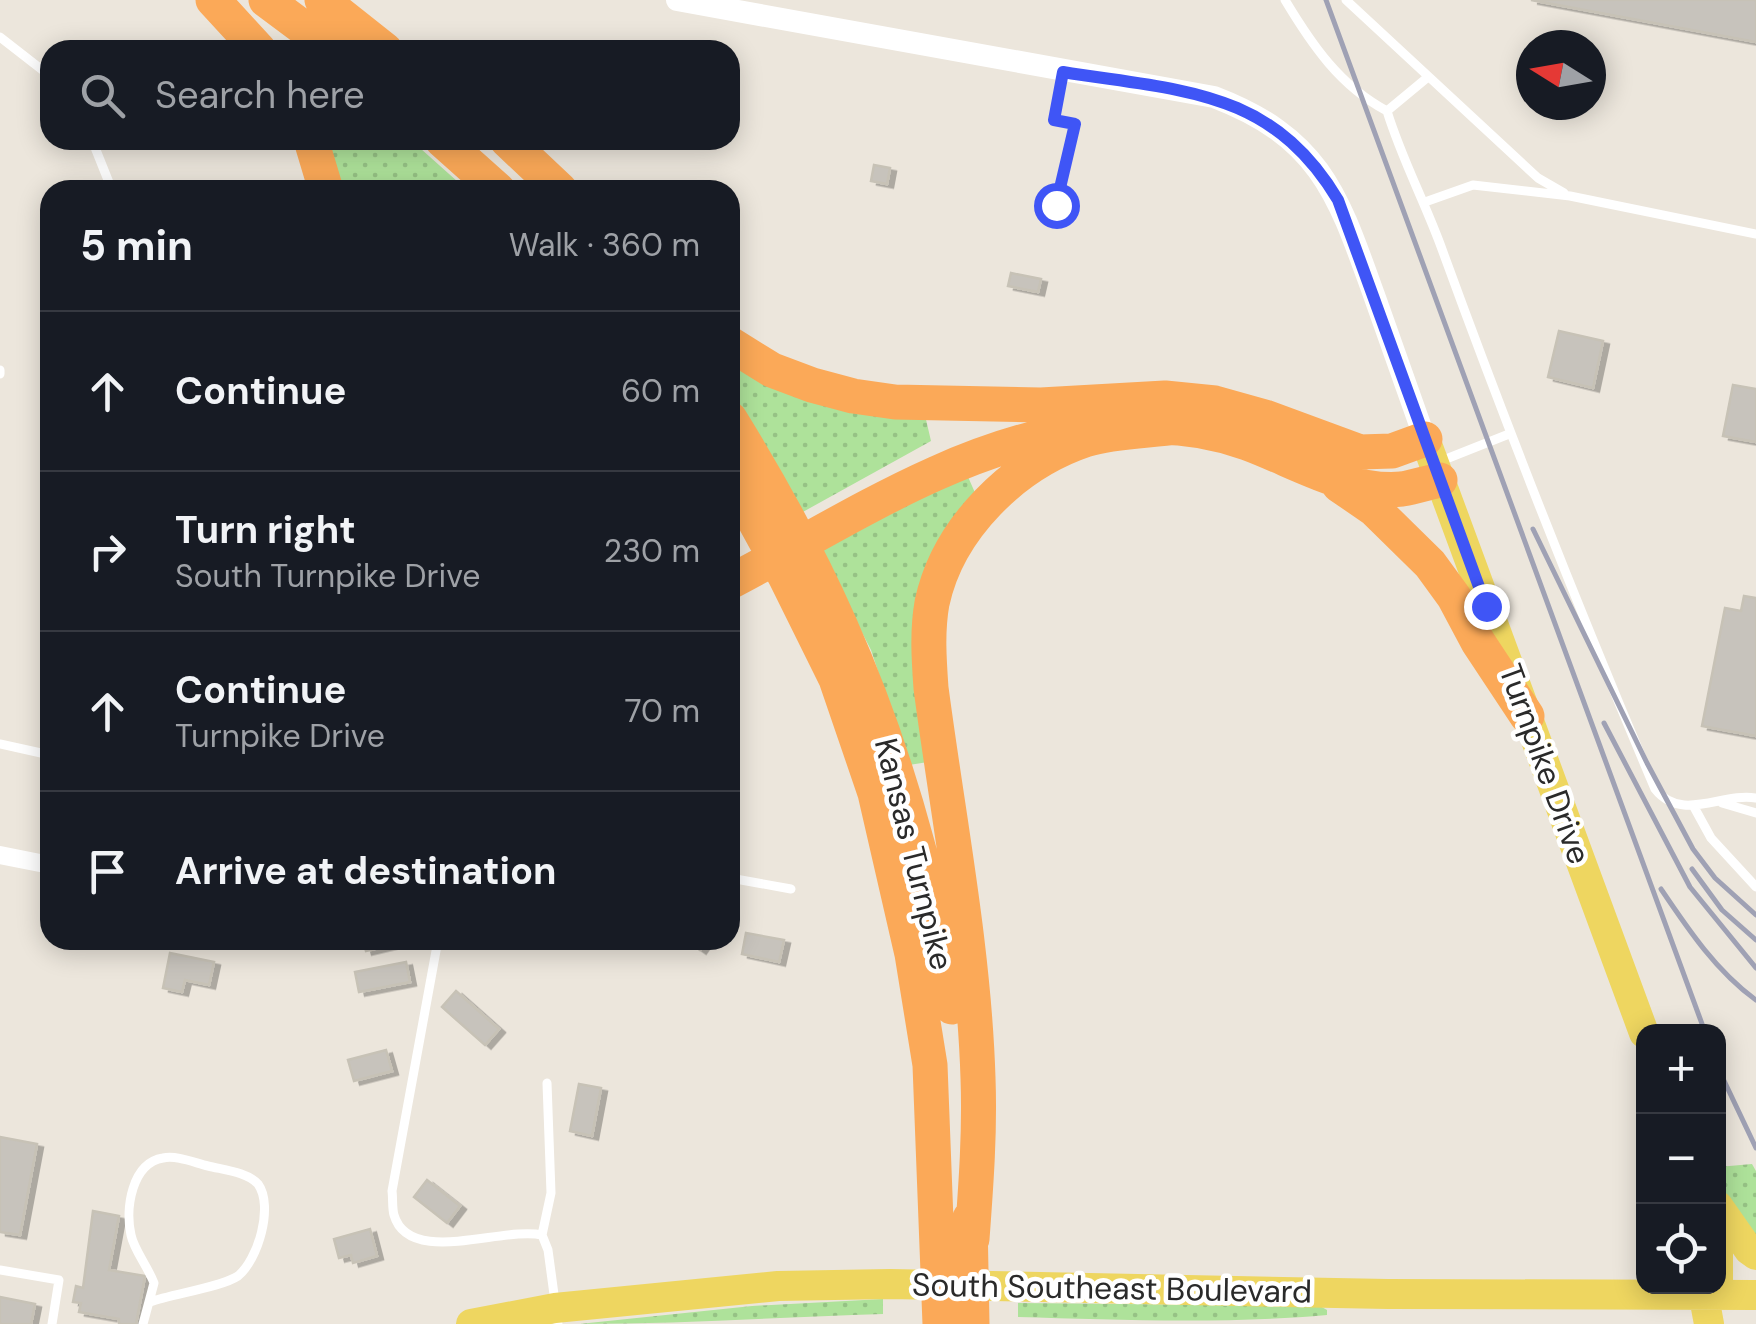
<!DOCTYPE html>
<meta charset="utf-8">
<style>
:root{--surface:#171b24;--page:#20242c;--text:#f1f3f6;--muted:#9ea1a6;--line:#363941}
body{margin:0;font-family:"DM Sans",sans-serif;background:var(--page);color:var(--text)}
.controls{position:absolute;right:30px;bottom:30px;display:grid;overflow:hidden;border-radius:20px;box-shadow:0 5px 25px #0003}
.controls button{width:90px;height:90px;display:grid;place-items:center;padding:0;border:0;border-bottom:2px solid var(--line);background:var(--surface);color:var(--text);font:50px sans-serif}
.compass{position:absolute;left:1516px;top:30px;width:90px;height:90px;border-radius:50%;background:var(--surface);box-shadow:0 5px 25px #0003;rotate:281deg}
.stop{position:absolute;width:30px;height:30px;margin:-22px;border:8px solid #3f55f6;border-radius:50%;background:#fff}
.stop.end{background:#3f55f6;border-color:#fff;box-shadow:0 2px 10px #0008}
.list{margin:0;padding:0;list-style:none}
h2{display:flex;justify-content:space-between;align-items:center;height:130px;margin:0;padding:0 40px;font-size:42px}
h2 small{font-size:32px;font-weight:400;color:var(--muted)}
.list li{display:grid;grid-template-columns:65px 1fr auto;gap:30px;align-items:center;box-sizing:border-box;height:160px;padding:0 40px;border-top:2px solid var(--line)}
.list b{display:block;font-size:38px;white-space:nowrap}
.list p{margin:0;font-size:32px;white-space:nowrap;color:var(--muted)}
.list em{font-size:32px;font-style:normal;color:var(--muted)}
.icon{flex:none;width:55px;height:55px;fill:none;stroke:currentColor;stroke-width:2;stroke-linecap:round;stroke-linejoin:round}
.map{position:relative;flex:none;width:1756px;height:1324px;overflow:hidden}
.search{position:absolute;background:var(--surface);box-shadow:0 5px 25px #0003;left:40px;top:40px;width:700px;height:110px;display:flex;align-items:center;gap:25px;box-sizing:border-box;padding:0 35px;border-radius:30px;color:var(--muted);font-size:38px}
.panel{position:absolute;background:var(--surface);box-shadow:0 5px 25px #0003;left:40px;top:180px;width:700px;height:770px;border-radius:30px}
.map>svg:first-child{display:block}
.grass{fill:url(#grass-dots)}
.building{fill:#c7c3bc;stroke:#c7c2b6;stroke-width:2.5;filter:url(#shadow)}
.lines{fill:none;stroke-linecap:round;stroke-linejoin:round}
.service{stroke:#fff;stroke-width:9}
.minor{stroke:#fff;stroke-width:18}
.tertiary{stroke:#fff;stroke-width:22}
.primary{stroke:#eed660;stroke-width:30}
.motorway{stroke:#fba958;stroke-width:35}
.rail{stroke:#9fa1b4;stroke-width:5}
.route{stroke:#3f55f6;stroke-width:12}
.labels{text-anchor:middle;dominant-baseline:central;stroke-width:9;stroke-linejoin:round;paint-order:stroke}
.street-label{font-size:32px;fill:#2a2a2a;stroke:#fff}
</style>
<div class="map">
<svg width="1756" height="1324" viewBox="0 0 1756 1324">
<defs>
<pattern id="grass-dots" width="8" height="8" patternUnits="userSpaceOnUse" patternTransform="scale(2.5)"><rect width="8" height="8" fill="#aee29a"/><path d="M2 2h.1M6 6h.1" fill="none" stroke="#96c285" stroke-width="1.8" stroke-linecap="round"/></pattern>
<filter id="shadow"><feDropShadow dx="6" dy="3.5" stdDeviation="0" flood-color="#0004"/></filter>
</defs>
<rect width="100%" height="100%" fill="#ece6dc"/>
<path class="grass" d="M319,140h92l56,50h-133z
M730,355l194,56 7,30 -130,72 -71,-120z
M965,470l11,25 -26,32 -22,235 -19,3 -38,-115 -55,-107z
M1752,1164l4,7v71c-19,-23 -37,-43 -38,-75z
M883,1299v15c-101,3 -202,10 -304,10l173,-18z
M1018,1303l302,3 7,4v5c-96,9 -212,5 -309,2z"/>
<path class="building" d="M1531,0h225v42z
M874,165l16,3 -3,16 -16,-3z
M1011,273l30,6 -3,13 -30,-6z
M1559,331l44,10 -10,47 -45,-11z
M1733,385l23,4v53l-33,-6z
M1744,596l12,2v138l-54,-10 23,-118 16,3z
M746,933l38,7 -5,22 -37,-8z
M363,940h49l-46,11z
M686,940h21l-7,10z
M170,953l44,9 -5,23 -24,-5 -3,12 -19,-4z
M406,962l4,20 -51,10 -4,-20z
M456,991l43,38 -14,16 -43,-38z
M386,1050l6,21 -38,10 -6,-21z
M579,1084l22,4 -9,48 -22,-5z
M0,1137l37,7 -17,91 -20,-3z
M427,1180l33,26 -13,17 -33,-26z
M93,1211l26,5 -10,54 36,6 -9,48h-17v-5l-40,-7 2,-9 -8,-1 3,-16 7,2z
M370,1229l7,27 -24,7 -2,-8 -12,3 -5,-19z
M0,1297l35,7 -4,20h-31z"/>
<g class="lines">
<path class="service" d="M1285,0c27,45 55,86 102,111 15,49 39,93 56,141 66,181 137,360 212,537 27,34 67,3 101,9
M1346,0l192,178 26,15
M0,37l50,39
M1387,111l41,-34
M92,140l20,50
M1425,202l48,-17 97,11 186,38
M1057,205l18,-81 -21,-4 9,-47
M0,370v4
M1441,461l68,-27
M0,744l50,11
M1722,803l34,10
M1694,807l17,31 45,49
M730,878l61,11
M438,940l-46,251c1,7 0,17 2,24 15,52 109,11 148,20l6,15 10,74
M542,1235l9,-42 -4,-110
M0,1270l59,10 -7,44
M143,1324l11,-41c-6,-16 -20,-33 -23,-48 -6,-27 1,-72 32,-77 14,-3 32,5 45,8 16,4 39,6 50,18 16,22 0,76 -20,92 -16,11 -66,18 -88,26"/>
<path class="minor" d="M0,855l50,10"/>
<path class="tertiary" d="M677,0l537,97c107,41 124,98 160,198 17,48 34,96 51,144"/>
<path class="primary" d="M1425,439l219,594
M1718,1206l31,44 7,5
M1718,1245v41
M1702,1286l7,38
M471,1324l84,-16 223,-22 112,-2 498,10 368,1"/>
<path class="motorway" d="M213,0l46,50
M266,0l67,50
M322,0l63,50
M311,140l15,50
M442,140l56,50
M507,140l53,50
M730,344l42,26 40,15 41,11 42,6 146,3 124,-7 50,5 50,14 95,35 32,-1 33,-12
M730,419c85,137 145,268 187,424 15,53 29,109 35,164
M1156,427c30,0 63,6 91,16 49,18 101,51 155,46 12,-2 25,-6 38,-9
M730,476l55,100 51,103 39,114 37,161 18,111 10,259
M1339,485l35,24 56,55 24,33 24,45 49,74
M730,582c113,-59 221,-133 349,-153
M970,1218l2,106
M972,1239c4,-54 8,-107 6,-161 -4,-130 -30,-261 -47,-390 -2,-28 -4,-57 1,-85 16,-75 82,-139 153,-163 28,-9 63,-9 92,-13"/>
<path class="rail" d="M1326,0l379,1032
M1533,529l114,234 46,86 22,29 41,37
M1604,723l86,164 66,81
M1692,869l30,41 34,30
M1661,889c27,40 55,82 95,111
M1718,1068l38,80"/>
</g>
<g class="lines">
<path class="route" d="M1056,205l19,-81 -21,-4 9,-48c117,19 208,16 275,128l148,406"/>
</g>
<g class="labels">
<g class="street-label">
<text transform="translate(1545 764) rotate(70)">Turnpike Drive</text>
<text transform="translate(914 854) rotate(76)">Kansas Turnpike</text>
<text transform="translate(1112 1288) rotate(1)">South Southeast Boulevard</text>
</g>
</g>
</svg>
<div class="controls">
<button>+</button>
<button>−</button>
<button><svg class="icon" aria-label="locate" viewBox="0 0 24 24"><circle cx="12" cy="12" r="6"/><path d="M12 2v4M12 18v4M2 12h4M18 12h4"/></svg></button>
</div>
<svg class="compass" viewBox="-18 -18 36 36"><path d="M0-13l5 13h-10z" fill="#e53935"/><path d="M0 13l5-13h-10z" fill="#9ea1a6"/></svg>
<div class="stop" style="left:1056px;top:205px"></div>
<div class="stop end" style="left:1486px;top:606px"></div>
<div class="search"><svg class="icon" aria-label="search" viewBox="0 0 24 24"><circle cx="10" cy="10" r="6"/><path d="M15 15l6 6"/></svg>Search here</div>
<section class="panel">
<h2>5 min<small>Walk · 360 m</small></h2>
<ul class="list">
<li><svg class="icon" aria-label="ahead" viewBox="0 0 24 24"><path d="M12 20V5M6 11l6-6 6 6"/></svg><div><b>Continue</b></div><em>60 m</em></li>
<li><svg class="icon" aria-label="right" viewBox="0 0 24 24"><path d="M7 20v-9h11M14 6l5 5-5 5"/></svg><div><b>Turn right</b><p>South Turnpike Drive</p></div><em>230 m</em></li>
<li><svg class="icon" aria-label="ahead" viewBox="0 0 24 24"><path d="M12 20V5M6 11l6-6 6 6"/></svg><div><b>Continue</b><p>Turnpike Drive</p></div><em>70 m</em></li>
<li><svg class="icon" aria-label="arrive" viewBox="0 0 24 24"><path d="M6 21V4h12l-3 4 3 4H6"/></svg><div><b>Arrive at destination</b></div></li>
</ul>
</section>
</div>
